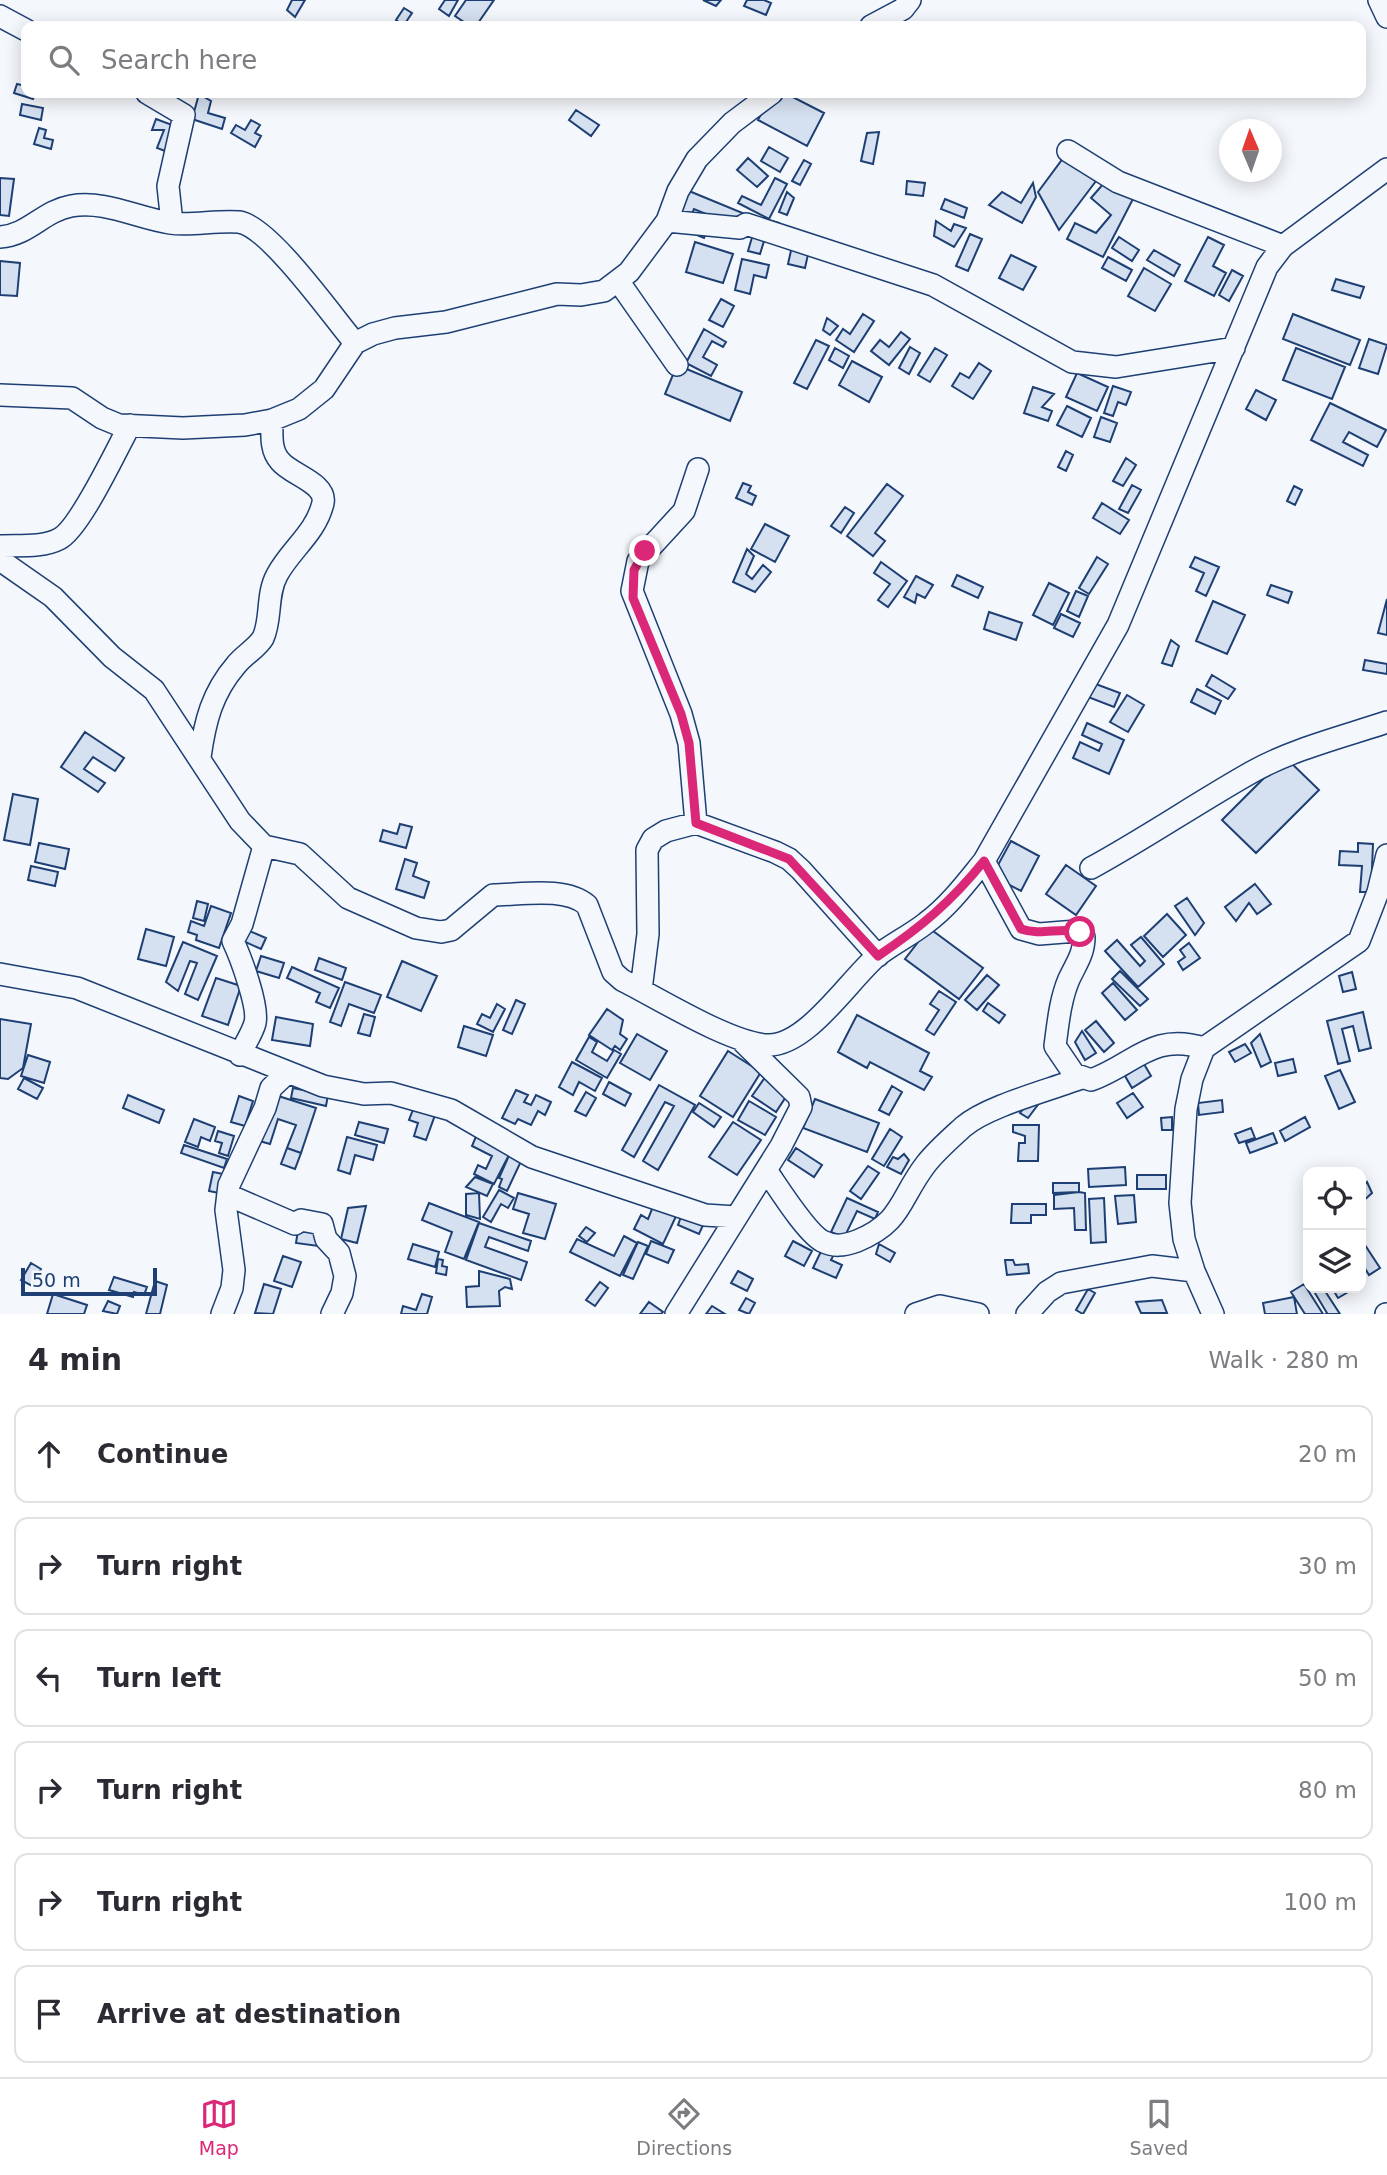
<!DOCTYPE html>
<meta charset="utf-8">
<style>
:root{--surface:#fff;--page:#f2f2f3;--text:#2b2b33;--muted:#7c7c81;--line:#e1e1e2;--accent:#db2777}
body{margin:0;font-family:"DejaVu Sans",sans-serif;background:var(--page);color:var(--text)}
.controls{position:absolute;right:21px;bottom:21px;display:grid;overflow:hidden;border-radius:14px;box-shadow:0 4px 18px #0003}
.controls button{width:63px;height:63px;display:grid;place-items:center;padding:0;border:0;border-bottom:2px solid var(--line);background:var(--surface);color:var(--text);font:35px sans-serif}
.compass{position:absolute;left:1219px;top:119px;width:63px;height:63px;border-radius:50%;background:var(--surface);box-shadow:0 4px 18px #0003;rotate:358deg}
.scale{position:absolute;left:21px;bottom:18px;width:136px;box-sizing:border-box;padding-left:7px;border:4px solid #1d3f73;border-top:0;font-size:19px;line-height:24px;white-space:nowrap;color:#1d3f73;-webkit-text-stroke:5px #f4f7fb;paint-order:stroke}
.stop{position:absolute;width:21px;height:21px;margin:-16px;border:5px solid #db2777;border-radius:50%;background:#fff}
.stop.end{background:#db2777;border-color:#fff;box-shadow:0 2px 7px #0008}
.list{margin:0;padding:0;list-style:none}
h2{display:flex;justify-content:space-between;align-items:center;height:91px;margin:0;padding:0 28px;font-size:30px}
h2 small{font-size:23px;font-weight:400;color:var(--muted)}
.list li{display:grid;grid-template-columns:46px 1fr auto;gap:21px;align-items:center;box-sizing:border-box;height:98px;margin:0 14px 14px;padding:0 14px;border:2px solid var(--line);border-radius:14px}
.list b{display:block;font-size:26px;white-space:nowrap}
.list em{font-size:23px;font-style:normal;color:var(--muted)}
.icon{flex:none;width:38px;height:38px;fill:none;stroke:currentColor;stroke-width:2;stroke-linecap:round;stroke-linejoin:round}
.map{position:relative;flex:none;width:1387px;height:1314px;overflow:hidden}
.search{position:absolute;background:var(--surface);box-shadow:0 4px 18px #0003;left:21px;right:21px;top:21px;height:77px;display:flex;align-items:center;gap:18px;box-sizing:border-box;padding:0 24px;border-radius:14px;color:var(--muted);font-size:26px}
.sheet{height:763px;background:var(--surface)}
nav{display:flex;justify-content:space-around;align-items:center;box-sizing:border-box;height:98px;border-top:2px solid var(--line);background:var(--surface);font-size:19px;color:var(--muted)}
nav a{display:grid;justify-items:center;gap:4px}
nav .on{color:var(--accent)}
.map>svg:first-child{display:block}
.building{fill:#d5e0f0;stroke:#1d3f73;stroke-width:2}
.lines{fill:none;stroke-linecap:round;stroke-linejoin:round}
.minor-casing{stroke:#1d3f73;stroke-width:24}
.minor{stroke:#f4f7fb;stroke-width:21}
.route{stroke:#db2777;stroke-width:9}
</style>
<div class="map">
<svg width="1387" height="1314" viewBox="0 0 1387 1314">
<rect width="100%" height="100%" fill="#f4f7fb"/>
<path class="building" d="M292,0h13l-10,17 -8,-7z
M445,0h13l-9,16 -10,-7z
M466,0h28l-18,26h-6l-15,-10z
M703,0h18l-5,6z
M747,0h17l7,3 -5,12 -22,-9z
M404,8l8,5 -8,12 -8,-5z
M17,84l9,2v7h9l-2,6 -19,-6z
M772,93h13l39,20 -17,33 -49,-26z
M199,94l12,7 -3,12 17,5 -3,11 -30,-10z
M22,104l21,4 -2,12 -21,-5z
M576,110l23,15 -8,11 -22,-16z
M156,119l19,7 -10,25 -8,-3 7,-18h-12z
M251,120l9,5 -5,8 6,3 -6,11 -24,-14 5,-8 9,5z
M39,128l7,2 -2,8 9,2 -2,9 -17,-5z
M879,132l-6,32 -12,-3 6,-28z
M769,147l19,11 -8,14 -19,-11z
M1064,157l32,24 -37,49 -21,-38z
M748,158l20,18 -11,11 -20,-17z
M804,160l7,4 -11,21 -8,-4z
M0,178l14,1 -5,37 -9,-1z
M775,178l12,6 -18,35 -31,-16 4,-7 19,9z
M907,181l18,2 -2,13 -17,-2z
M1033,183l3,14 -14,26 -33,-18 13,-13 19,11z
M1104,183l30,14 -31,60 -36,-18 8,-16 21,10 15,-18 -20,-17z
M689,191l56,23 -5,14 -46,-19 -6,14 19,8 -3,7 -29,-12z
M787,192l7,6 -7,17 -8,-3z
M945,199l22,9 -3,10 -23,-9z
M758,217l21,6 -1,5 -9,-3 -9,29 -12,-3z
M936,221l15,10 3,-7 12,4 -12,19 -20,-11z
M970,234l12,5 -14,32 -12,-5z
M794,237l17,4 -6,27 -17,-4z
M1119,237l20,13 -7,11 -20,-13z
M1208,237l16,8 -11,21 13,7 -12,23 -29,-15z
M695,242l38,12 -10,29 -37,-11z
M1154,250l26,15 -6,11 -27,-16z
M1011,255l25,12 -13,23 -24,-12z
M1108,257l24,13 -6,11 -24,-13z
M742,259l27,6 -3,13 -12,-3 -4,19 -15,-4z
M0,261l20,2 -3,33 -17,-1z
M1144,268l27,16 -16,27 -27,-15z
M1232,270l11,6 -14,25 -10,-6z
M1336,279l28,8 -4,11 -28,-8z
M721,299l13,7 -11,21 -14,-7z
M863,314l11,7 -20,31 -18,-12 7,-11 7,5z
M1293,314l67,26 -10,25 -67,-26z
M827,318l11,8 -8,9 -7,-5z
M704,329l22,13 -3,5 -11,-6 -9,16 14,8 -6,11 -25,-13z
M901,332l9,7 -21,26 -18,-14 9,-11 9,7z
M1369,339l18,6 -9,29 -19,-6z
M816,340l13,6 -22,43 -13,-6z
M910,347l10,6 -11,21 -10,-6z
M835,348l14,8 -6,12 -14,-8z
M935,348l12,7 -17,27 -12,-7z
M1296,348l49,19 -13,32 -49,-19z
M852,361l30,16 -13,25 -30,-17z
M979,363l12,8 -18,28 -21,-13 8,-13 9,5z
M677,365l65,27 -12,29 -65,-27z
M1077,373l31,14 -11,24 -31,-14z
M1113,386l18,6 -5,13 -8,-3 -5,14 -9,-3z
M1033,387l21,7 -12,13 10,4 -4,10 -24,-8z
M1256,390l20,10 -10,20 -20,-11z
M1330,403l56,27 -9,17 -28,-15 -6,10 25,13 -5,11 -52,-26z
M1067,406l24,12 -9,19 -25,-12z
M1101,417l16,6 -7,19 -16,-5z
M1066,451l7,4 -7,16 -8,-4z
M1126,458l10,7 -13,21 -10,-5z
M743,483l8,3 -3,6 8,4 -4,9 -16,-7z
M887,484l16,12 -28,37 10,8 -12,15 -26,-20z
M1132,485l9,5 -13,23 -9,-4z
M1294,486l8,4 -7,15 -8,-4z
M1102,503l27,17 -9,14 -27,-16z
M845,507l9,6 -13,20 -10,-7z
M765,524l24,12 -14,26 -24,-13z
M747,549l7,7 -8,18 6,5 11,-14 8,7 -16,20 -22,-10z
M1097,557l11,7 -19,30 -10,-6z
M1195,557l24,10 -13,29 -10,-5 8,-18 -14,-6z
M881,562l26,19 -19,26 -10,-7 12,-16 -16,-11z
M957,575l26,12 -5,11 -26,-12z
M916,576l17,9 -8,13 -8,-4 -2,9 -11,-6z
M1049,583l20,10 -16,32 -20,-10z
M1271,585l21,7 -4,11 -21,-8z
M1076,591l12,5 -9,21 -12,-6z
M1387,599v36l-9,-2z
M1213,601l32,14 -18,39 -31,-13z
M989,612l33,11 -6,17 -32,-11z
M1061,614l19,9 -7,14 -19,-9z
M1171,640l8,6 -7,20 -10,-3z
M1365,660l22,4v10l-24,-4z
M1212,675l23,14 -7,10 -22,-13z
M1093,683l27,10 -6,14 -26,-10z
M1197,689l24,12 -6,13 -24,-12z
M1127,695l17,10 -16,27 -18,-10z
M1087,723l37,17 -15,34 -36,-16 7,-16 19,9 3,-7 -20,-9z
M85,732l39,26 -9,13 -22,-14 -9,12 21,14 -7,9 -37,-25z
M1285,757l34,33 -63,63 -34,-33z
M13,794l25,5 -8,46 -26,-5z
M400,824l12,3 -6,21 -26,-7 3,-11 14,4z
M1011,841l28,15 -18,35 -29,-15z
M39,843l30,6 -4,20 -30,-7z
M1358,843l15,1 -2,48h-11l2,-26 -23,-1 1,-14 18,1z
M405,859l12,4 -4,13 16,6 -5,16 -28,-9z
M1066,865l30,21 -20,29 -30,-21z
M31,866l27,6 -3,14 -27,-6z
M1255,884l16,20 -14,10 -8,-11 -13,18 -11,-14z
M1187,898l17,25 -9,12 -20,-29z
M197,901l11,3 -4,17 -11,-3z
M211,906l20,7 -12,35 -23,-8 1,-5 -9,-3 3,-11 13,5z
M1167,914l19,21 -23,22 -19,-21z
M929,928l54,40 -24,31 -54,-40z
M146,929l28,8 -8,29 -28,-7z
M247,930l19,8 -5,11 -18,-8z
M1141,937l23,27 -26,23 -33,-36 12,-11 23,26 5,-5 -14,-16z
M183,942l34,14 -19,44 -13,-6 12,-31 -7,-2 -12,30 -12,-9z
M1189,943l11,15 -17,12 -5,-8 7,-5 -5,-7z
M261,956l23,7 -5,15 -23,-7z
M319,958l27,10 -4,12 -27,-10z
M402,961l35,15 -16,35 -34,-14z
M292,967l47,21 -9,20 -14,-6 4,-9 -33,-15z
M1120,971l28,28 -8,7 -28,-27z
M1352,972l4,17 -13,3 -4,-16z
M987,975l12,10 -22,25 -12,-10z
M216,978l25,8 -13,39 -26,-9z
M345,982l36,13 -7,18 -25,-9 -8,22 -11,-4z
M1113,983l24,27 -12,10 -23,-27z
M939,991l17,11 -22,33 -8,-5 13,-20 -9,-6z
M516,1000l9,4 -13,30 -9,-4z
M988,1003l17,12 -6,8 -16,-12z
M497,1004l8,5 -12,23 -16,-8 5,-10 8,4z
M607,1009l16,11 -3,14 7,5 -7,11 -5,-4 -3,4 -23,-15z
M1363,1012l8,36 -12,3 -6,-25 -11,3 8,32 -12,3 -11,-43z
M364,1014l11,3 -5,19 -12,-3z
M857,1015l72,38 -9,18 12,6 -8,13 -54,-28 -3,6 -29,-16z
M276,1017l37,7 -3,22 -38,-6z
M0,1019l31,5 -8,44 -15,11 -8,-1z
M1096,1021l18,22 -10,9 -19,-22z
M464,1026l29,9 -7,21 -28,-9z
M1082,1031l14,22 -11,7 -10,-18z
M637,1034l30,17 -17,29 -30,-17z
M1260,1034l11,28 -10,5 -10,-24z
M589,1037l8,5 -5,10 15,9 7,-11 7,4 -14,24 -31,-18z
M1245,1044l6,9 -16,9 -6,-10z
M728,1051l33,21 -28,45 -33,-21z
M28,1055l22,7 -6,21 -23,-7z
M1293,1059l3,13 -18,4 -3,-13z
M572,1062l30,16 -7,13 -16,-9 -6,13 -14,-8z
M1144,1064l7,12 -19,12 -7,-12z
M1340,1070l15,32 -16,7 -14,-33z
M768,1073l23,16 -15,23 -24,-16z
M24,1078l19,10 -6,11 -19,-10z
M609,1082l22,12 -6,12 -22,-12z
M659,1085l36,20 -37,65 -15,-9 31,-55 -9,-4 -31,55 -12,-7z
M892,1086l10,6 -13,23 -10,-5z
M293,1088l35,7 -2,11 -35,-8z
M516,1090l12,5 -4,7 7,3 5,-10 15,7 -6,13 -7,-4 -7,14 -13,-6 -3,5 -13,-6z
M586,1092l10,6 -10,18 -11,-5z
M1036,1093l7,5 -15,20 -8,-5z
M1133,1093l10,14 -16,11 -10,-15z
M272,1094l44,14 -15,45 -14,-5 9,-23 -18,-6 -8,25 -14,-4z
M128,1095l36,15 -5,13 -36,-15z
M239,1096l14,5 -8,25 -14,-4z
M815,1099l64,24 -12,29 -64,-24z
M1222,1100l1,12 -24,3 -1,-12z
M749,1101l27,16 -11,18 -27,-15z
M699,1103l22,14 -7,10 -21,-15z
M414,1107l21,8 -9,25 -12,-4 4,-13 -9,-3z
M1172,1117v13h-10l-1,-12z
M1305,1117l5,10 -25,14 -5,-10z
M194,1119l21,8 -5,14 -9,-4 -3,10 -13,-5z
M359,1122l29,7 -4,14 -29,-8z
M733,1122l28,18 -24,35 -28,-18z
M1013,1125h26l-1,36h-20l1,-18h6v-7l-12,-4z
M1251,1128l4,10 -16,5 -4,-9z
M890,1129l12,8 -18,29 -12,-7z
M218,1131l16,5 -6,20 -9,-3 3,-10 -7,-2z
M1273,1133l4,10 -27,10 -4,-10z
M477,1134l34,17 -17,33 -20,-10 4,-9 8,4 6,-13 -20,-10z
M347,1137l30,8 -4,15 -18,-5 -5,19 -12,-4z
M184,1145l43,14 -3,9 -43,-15z
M287,1148l14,5 -6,16 -14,-5z
M796,1148l26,17 -8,12 -26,-17z
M511,1151l12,6 -16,34 -8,-4 3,-8 -3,-1z
M904,1154l5,6 -8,14 -14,-7 6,-10 5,2z
M868,1166l11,7 -18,26 -11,-8z
M1125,1167l1,18 -37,2 -1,-18z
M213,1172l10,2 -4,19 -10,-2z
M1137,1175h29v14h-29z
M475,1177l18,7 -6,12 -21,-9z
M1367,1182l5,11 -11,10v-15z
M1053,1183h26v9l-26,1z
M499,1190l15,8 -6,10 -7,-4 -10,18 -8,-5z
M1079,1192l6,1 1,37h-11l-1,-22 -20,1v-14z
M479,1193l1,26 -14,-4v-21z
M518,1193l38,11 -11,35 -22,-6 6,-19 -16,-5z
M1134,1195l2,27 -18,2 -3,-28z
M847,1198l31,14 -3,7 -18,-8 -13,27 -13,-6z
M1104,1198l2,44 -15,1 -2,-44z
M429,1203l50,19 -15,37 -19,-7 7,-20 -30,-12z
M654,1204l24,8 -15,32 -29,-15 7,-14 7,4z
M1012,1204h34v11h-15v8h-20z
M366,1206l-9,37 -16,-4 7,-31z
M682,1214l22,9 -5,11 -21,-9z
M299,1223l22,3 -3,20 -22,-3z
M479,1223l52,18 -3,10 -39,-14 -4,10 42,15 -6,18 -55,-20z
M586,1227l9,6 -8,9 -8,-6z
M624,1236l13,7 -17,33 -50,-24 7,-13 37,17z
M651,1241l23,9 -6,13 -22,-9z
M793,1241l19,10 -8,15 -19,-10z
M826,1241l12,6 -7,13 11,5 -6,13 -23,-10z
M638,1242l10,4 -15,33 -10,-4z
M1363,1242l17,26 -11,7 -8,-13z
M413,1244l26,8 -4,15 -27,-8z
M879,1244l16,9 -5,9 -14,-8z
M283,1256l18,6 -9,25 -18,-6z
M438,1259l5,1 -1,6 5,1 -1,8 -10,-2z
M1005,1260h8l2,5 13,-1 1,9 -22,2z
M31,1263l10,6 -9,17 -11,-6z
M479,1271l31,8 2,10 -7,-2 -6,4 1,15 -33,1 -1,-20 13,-1z
M738,1271l15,8 -6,12 -16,-8z
M114,1277l33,10 -3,8 -10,-3 -1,5 -24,-7z
M155,1281l12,4 -7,29h-14z
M600,1282l8,6 -13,18 -9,-6z
M264,1284l17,5 -8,25 -18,-1z
M1304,1284l19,30h-18l-14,-22z
M1312,1288h11l17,26h-15l2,-1z
M1332,1288h16l2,3 -12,7z
M1088,1289l7,4 -12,21 -7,-4z
M53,1294l34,11 -3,9h-37z
M422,1294l10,3 -5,17h-26l2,-8 13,4z
M1294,1297l3,17h-32l-2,-11z
M746,1298l9,5 -6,11 -10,-4z
M1162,1300l5,13h-26l-5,-11z
M108,1301l12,5 -3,8 -14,-3z
M649,1302l14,10 -2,2h-21z
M712,1306l13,8h-19z"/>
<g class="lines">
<g class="minor-casing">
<path id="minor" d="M1379,0l8,17
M0,16l26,14
M871,26l32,-17 7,-9
M147,93l37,22 -16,71 4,37
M1068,151l50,31 165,64
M667,221l73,7 6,-4 187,61 139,77 44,5 118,-19
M0,237c29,-2 43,-26 71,-31 34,-6 66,12 99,17 22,3 46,-3 69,-1 30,4 94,95 116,121
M619,282l58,83
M0,395l72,3 30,20 17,7 64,3 62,-3 27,-5 27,-11 25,-20 31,-46 18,-9 22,-6 51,-6 111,-28 24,1 23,-4 25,-19 38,-51 11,-30 19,-32 35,-36 40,-30
M0,546c18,-1 42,2 59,-7 21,-10 58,-91 71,-114
M0,560l53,37 59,60 42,33 86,131 24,25 36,8 48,44 68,30 25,4 10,-2 42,-35c27,0 72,-9 94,10l26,67 9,8c36,18 109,64 146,65 39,1 81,-65 109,-89 15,-12 34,-21 49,-33 23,-17 40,-40 58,-62l134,-236 149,-358 16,-21 104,-77
M200,757c5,-36 12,-64 36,-92 8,-10 21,-17 27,-27 9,-19 3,-43 14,-63 13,-25 39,-42 46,-72 4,-20 -32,-28 -43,-42 -10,-11 -8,-27 -8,-41
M696,823l-7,-80 -8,-29 -49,-123 6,-30 46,-50 14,-42
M984,861l37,68 18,5 38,-3 7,6c0,17 -8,27 -15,42 -9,21 -11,45 -14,67l19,28 17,6c44,-16 61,-48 113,-32
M1091,868c55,-30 106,-65 161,-96 41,-23 90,-35 135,-50
M0,974l77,14 246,98 41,8 27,-1 60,17 81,47 173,58 31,2
M641,990l7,-56 -1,-84 6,-11 13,-8 30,-8 79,29 14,7 12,11 77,86
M240,1055c4,-10 12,-21 15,-32 4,-16 -14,-65 -22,-82l9,-17 22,-78
M766,1170c12,17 39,61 56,71 12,6 21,5 35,0 46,-19 42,-42 69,-77 10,-13 25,-26 37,-37 24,-21 87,-37 118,-49
M228,1195l67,29 6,-4 21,4 4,15 13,14 6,23 -3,17 -10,21
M222,1314l10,-26 2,-18 -8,-60 3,-25 36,-77 6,-20 16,-15
M676,1314l105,-168 20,-39 -2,-10 -58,-57
M916,1314l24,-8 38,8
M1027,1314l20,-22 14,-9 91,-17 42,5
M1213,1314l-19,-43 -10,-32 -4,-36 6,-94 6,-30 12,-31 155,-107 19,-49 9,-37
M1386,1314h1"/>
</g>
<use href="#minor" class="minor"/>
</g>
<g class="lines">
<path class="route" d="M645,551l-11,19 -1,28 48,116 8,29 7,80 93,36 89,97c43,-29 73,-54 106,-95l37,68c20,7 39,-2 59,3"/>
</g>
</svg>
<div class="controls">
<button><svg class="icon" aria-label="locate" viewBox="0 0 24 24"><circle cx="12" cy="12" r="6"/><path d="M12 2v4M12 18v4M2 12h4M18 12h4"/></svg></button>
<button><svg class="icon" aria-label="layers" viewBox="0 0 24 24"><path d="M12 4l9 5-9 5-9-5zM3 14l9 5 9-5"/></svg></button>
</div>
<svg class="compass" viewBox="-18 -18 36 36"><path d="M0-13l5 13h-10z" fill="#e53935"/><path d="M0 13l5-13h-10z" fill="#7c7c81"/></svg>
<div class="scale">50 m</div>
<div class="stop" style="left:1080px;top:932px"></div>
<div class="stop end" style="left:645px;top:551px"></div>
<div class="search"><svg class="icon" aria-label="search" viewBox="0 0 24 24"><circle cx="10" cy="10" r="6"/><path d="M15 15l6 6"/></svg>Search here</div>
</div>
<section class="sheet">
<h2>4 min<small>Walk · 280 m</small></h2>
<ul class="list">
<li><svg class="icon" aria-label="ahead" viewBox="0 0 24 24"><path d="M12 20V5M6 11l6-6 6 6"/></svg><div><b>Continue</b></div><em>20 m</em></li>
<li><svg class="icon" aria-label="right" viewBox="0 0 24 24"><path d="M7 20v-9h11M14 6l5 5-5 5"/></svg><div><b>Turn right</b></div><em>30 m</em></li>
<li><svg class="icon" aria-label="left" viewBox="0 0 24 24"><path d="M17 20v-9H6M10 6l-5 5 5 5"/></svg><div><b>Turn left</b></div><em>50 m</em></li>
<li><svg class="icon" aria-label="right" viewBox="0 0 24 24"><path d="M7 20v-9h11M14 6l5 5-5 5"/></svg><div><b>Turn right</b></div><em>80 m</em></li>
<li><svg class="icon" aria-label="right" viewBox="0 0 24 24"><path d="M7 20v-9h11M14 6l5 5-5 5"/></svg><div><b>Turn right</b></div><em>100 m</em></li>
<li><svg class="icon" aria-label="arrive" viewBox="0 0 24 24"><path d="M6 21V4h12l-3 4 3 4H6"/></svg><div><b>Arrive at destination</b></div></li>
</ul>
</section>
<nav>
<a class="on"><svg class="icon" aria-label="map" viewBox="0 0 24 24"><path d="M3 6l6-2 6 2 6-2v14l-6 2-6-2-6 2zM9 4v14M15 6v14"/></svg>Map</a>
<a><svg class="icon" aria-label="directions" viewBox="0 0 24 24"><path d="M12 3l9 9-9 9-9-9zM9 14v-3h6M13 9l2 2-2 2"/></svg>Directions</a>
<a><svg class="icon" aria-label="saved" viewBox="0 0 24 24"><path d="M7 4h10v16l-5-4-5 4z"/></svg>Saved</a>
</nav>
